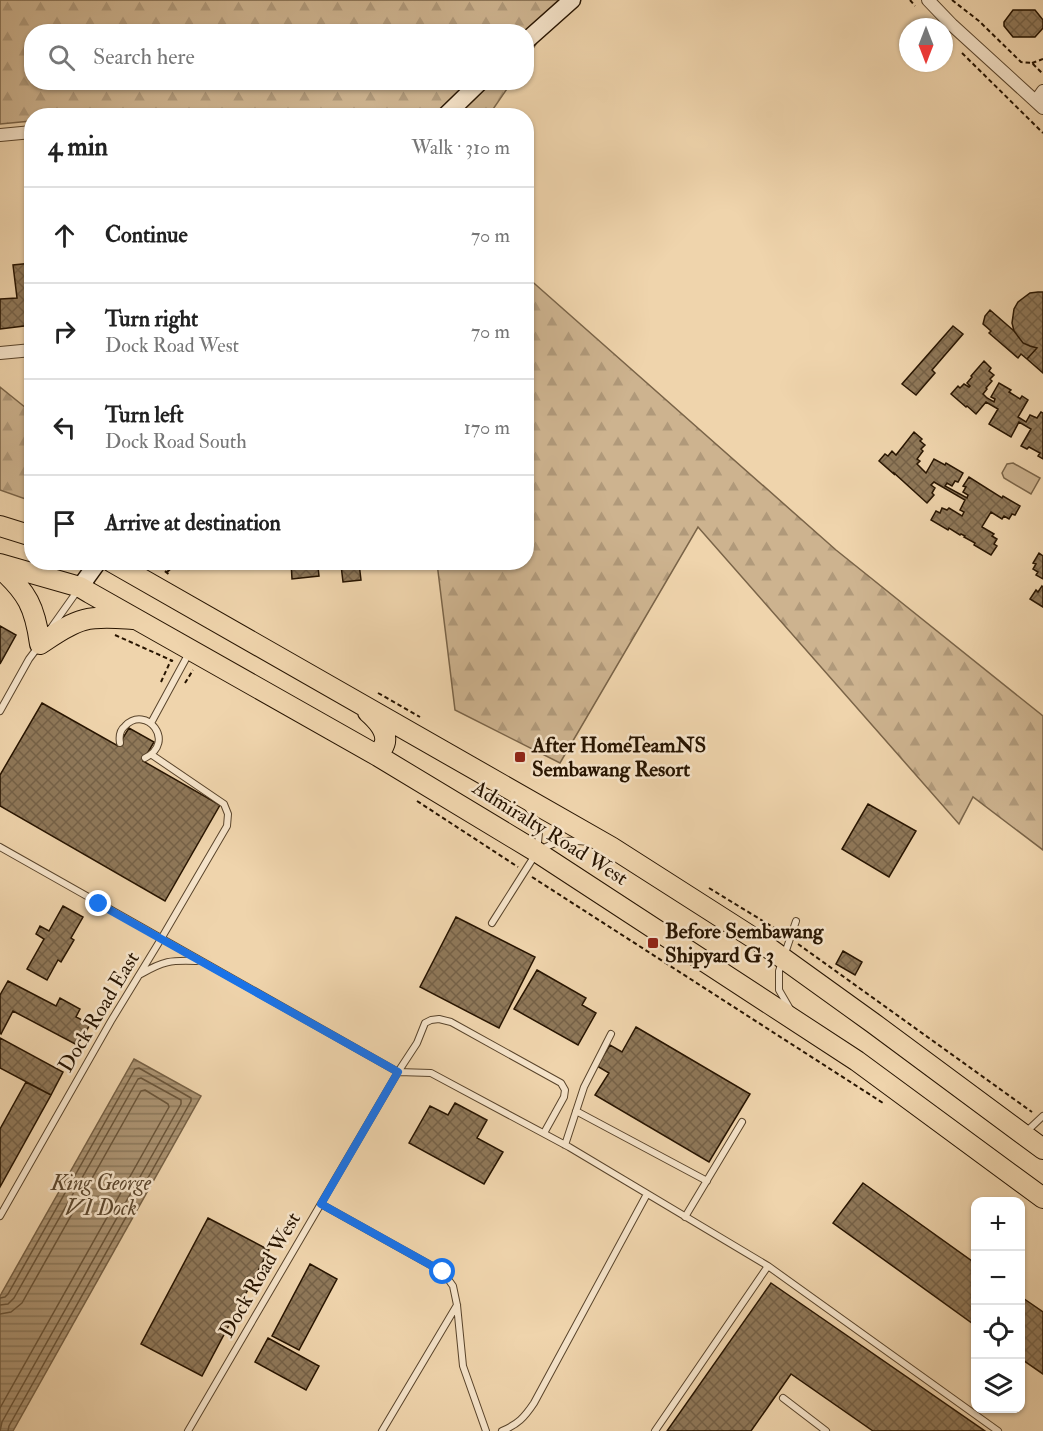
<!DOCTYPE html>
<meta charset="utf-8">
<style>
:root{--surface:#fff;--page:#f2f2f2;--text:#222;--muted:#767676;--line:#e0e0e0}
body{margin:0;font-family:"IM FELL Double Pica",serif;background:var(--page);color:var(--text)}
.controls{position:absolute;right:18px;bottom:18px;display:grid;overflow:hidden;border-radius:12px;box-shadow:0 2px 4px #0004}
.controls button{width:54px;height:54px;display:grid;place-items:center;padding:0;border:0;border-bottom:2px solid var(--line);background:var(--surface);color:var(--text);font:30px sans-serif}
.compass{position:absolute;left:899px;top:18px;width:54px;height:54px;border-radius:50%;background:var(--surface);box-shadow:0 2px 4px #0004;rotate:180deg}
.stop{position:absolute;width:18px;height:18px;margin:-14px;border:4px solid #1a73e8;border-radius:50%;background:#fff}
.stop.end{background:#1a73e8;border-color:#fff;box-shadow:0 2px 6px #0008}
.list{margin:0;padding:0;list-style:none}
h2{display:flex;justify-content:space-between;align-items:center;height:78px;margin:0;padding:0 24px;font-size:26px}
h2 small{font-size:20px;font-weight:400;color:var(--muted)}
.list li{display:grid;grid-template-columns:39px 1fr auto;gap:18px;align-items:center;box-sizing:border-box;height:96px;padding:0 24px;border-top:2px solid var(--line)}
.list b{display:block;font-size:22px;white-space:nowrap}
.list p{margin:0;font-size:20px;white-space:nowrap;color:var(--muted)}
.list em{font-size:20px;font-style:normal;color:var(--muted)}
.icon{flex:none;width:33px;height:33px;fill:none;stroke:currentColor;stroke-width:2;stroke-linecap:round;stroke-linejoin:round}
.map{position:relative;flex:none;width:1043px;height:1431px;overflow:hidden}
.search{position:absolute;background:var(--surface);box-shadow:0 2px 4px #0004;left:24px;top:24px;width:510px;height:66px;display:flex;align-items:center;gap:15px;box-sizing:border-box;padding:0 21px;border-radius:24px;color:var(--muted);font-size:22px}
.panel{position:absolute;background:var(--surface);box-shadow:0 2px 4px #0004;left:24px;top:108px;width:510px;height:462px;border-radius:24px}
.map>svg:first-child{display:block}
.green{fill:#cdb38f;stroke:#7a6448;stroke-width:1.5}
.forest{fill:url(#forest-firs);stroke:#7a6448;stroke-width:1.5}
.water{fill:url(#water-rules);stroke:#766044;stroke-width:1.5}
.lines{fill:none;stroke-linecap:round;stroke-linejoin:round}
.shore{stroke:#695439;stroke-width:1.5}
.building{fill:url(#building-cross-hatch);stroke:#271400;stroke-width:1.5}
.lane-casing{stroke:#59442b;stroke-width:8}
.street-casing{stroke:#59442b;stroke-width:14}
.secondary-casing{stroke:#271400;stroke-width:19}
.primary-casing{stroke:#271400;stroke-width:22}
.path{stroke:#271400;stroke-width:2;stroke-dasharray:4.5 3;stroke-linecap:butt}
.lane{stroke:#f5e3c9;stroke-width:6}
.street{stroke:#f5e3c9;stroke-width:12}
.secondary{stroke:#f5e3c9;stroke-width:16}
.primary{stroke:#efd4ac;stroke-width:20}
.route{stroke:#1a73e8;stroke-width:8}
.poi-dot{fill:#8f2418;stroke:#f5e3c9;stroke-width:2}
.labels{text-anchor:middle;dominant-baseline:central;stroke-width:5;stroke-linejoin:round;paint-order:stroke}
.poi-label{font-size:21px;font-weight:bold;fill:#271400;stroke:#f5e3c9;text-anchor:start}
.street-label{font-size:21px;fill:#271400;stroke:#f5e3c9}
.water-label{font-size:22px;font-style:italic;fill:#5c472e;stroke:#f5e3c9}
</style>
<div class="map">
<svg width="1043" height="1431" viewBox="0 0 1043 1431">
<defs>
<pattern id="forest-firs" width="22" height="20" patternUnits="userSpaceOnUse" patternTransform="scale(1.5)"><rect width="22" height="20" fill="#cdb38f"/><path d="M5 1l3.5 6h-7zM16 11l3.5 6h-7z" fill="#b0997a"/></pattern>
<pattern id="water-rules" width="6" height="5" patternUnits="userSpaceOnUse" patternTransform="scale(1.5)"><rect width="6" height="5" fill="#ab9372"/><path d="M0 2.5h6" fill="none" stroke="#8b775b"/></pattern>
<pattern id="building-cross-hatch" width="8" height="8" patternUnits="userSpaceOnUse" patternTransform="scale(1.5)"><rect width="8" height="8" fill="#8f7859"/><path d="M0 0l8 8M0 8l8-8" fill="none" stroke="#756147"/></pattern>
</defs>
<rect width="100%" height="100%" fill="#efd4ac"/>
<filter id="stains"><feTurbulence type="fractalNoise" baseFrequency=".00333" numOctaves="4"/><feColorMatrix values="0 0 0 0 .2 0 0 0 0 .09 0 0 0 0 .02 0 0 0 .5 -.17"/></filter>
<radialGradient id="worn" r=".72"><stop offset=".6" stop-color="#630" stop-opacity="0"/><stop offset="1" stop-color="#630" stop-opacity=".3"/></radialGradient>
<path class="green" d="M1013,463l27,15 -9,16 -27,-16 -2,-5 5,-9z"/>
<path class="forest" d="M0,0h564l-37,58 -1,-26h-494v50l479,1 -22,32 -329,1 -10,-5 -56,5h-62l-1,5 -31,3z
M527,277l309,273 207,166v134l-70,-53 -14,27 -261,-297 -138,236 -105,-53 -18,-147 89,-1z
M0,387l31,25v89l-31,-11z"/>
<path class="water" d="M134,1059l67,37 -188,335h-13v-135z"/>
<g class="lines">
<path class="shore" d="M0,1298l5,-1 3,-3 127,-225 4,-1 52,30v3l-182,325 -1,5
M0,1305l8,-1 6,-6 124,-219 3,-1 40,22v4l-179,318 -2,9
M0,1314l11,-2 11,-9 119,-212 4,-1 23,14 1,3 -169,301"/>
</g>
<path class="building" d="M1013,10h22l8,10v8l-8,9h-22l-9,-11v-4z
M32,263v62l-32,4v-30l17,-1 -4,-33z
M1038,292h5v81l-16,-14 10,-11 -7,-2 -7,-3 -9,-12 -2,-8 2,-14 4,-7 12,-9z
M990,310l24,21 9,12 7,3 7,2 -10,11 -6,-5 -3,4 -29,-25 2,-2 -8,-7 2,-8z
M953,326l10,8 -31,36 3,3 -19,22 -14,-11z
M984,361l7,7 -2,3 5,4 -4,4 2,2 -6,7 1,1 -4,5 4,4 7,4 1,-3 -4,-2 8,-14 12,7 -2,2 11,7 2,-3 6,4 -10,17 8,5 4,-7 7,3 4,-6 2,1v46l-5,-3 2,-3 -11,-6 -2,2 -6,-3 10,-17 -12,-7 -8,15 -22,-13 9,-15 -12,-7 -10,12 -9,-8 -1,1 -15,-13 7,-8 2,2 4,-4 5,3 1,-1 -3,-3 5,-6 -1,-1z
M914,432l8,7 -2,2 5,4 -4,4 2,2 -6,8 3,2 -3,3 9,9 8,-14 11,6 1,-2 17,10 -5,9 -3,-1 -3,5 -5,-3 -2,3 22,12 1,-3 -5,-3 3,-5 -3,-1 6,-9 33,21 1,-2 17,10 -5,9 -3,-1 -3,5 -5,-3 -2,3 -11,-7 -8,13 -1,2 12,7 -2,2 5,3 -3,5 3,2 -6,9 -17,-10 1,-2 -11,-6 1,-1 -4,-2 -1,1 -11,-7 -1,2 -17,-10 5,-9 4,2 2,-5 5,2 2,-2 13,8 2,-4 -4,-2 5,-10 -31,-18 -3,3 4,3 -3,5 2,2 -7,8 -33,-30v1l-15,-13 6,-7 3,2 4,-5 4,4z
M1039,553l4,3v23l-7,-4 2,-3 -5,-3 3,-5 -3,-1z
M291,562h63l1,1 -37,4 1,9 -27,3z
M359,563l2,17 -18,2 -2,-17z
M1042,586l1,1v20l-13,-8 6,-9 2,2z
M0,626l16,9 -16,29z
M42,703l76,43 11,-18 25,14 -11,19 77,44 -55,96 -165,-95v-31z
M868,804l48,27 -27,46 -47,-28z
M63,906l20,11 -12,21 3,2 -13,22 -3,-2 -11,20 -20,-11 17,-30 -8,-5 4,-8 9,5z
M456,917l79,40 -36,71 -79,-41z
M843,951l19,11 -7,13 -19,-11z
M537,970l49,28 -4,7 14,8 -18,32 -64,-36z
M8,981l48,25 4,-8 20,11 -4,8 14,7 -11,22 -66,-35 -12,23 -1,-1v-38z
M636,1027l114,67 -41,68 -114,-67 14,-22 -12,-7 13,-21 12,7z
M0,1038l63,34 -12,23 -51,-27z
M26,1082l25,13 -51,92v-58z
M455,1103l32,17 -10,18 26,14 -19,32 -75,-41 21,-37 18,9z
M863,1183l113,81v62l-143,-103z
M208,1218l61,32 -67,126 -61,-32z
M310,1264l27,15 -38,71 -27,-14z
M771,1283l214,148h-112l-82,-57 -40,57h-84z
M1020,1296l23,16v62l-23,-16z
M268,1338l51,28 -13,24 -51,-28z"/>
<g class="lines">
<g class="lane-casing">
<path id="lane" d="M51,628l27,-38
M0,711l29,-52 9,-12
M151,723l38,-70
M120,743c-1,-6 0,-13 5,-17 21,-22 52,16 20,32
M0,847l398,225 33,1 138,74 199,119 230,165
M540,850c20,-11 26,-10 48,-8
M492,923l45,-71 2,-19 -5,-16 -7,-11
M141,974c22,-13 30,-14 55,-13
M790,1009l-11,-19v-19l17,-50
M576,1111l131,70
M1026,1132l17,-16
M565,1145l19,-58 27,-53
M321,1204l122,68 10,14 4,19 6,61 23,65
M0,1216l111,-195 50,-82 66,-113 1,-12 -4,-10 -72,-49
M685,1217l57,-95
M783,1398l43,33
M188,1431l210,-359 19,-29 8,-20 6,-3 8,-1 12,3 110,61 4,7 -1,7 -20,36
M382,1431l75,-126
M502,1431c16,-7 22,-13 32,-28l113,-209
M655,1431l113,-165"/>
</g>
<g class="street-casing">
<path id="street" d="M928,0l24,25 91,83
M1036,101l7,-10
M0,135l32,-3
M0,353l32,-3"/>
</g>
<g class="secondary-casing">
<path id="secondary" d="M526,41l46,-41
M445,116l35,-34
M80,587l18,-25"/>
</g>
<g class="primary-casing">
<path id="primary" d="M0,526l32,10
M112,562l499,285 155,99 107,77 170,126
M0,564l80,23 10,6 288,163 159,96 320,209 186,137
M0,568c27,24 35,39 40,76 14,-9 28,-20 44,-24 15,-4 33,-2 49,-1
M368,712c9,8 19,18 17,30 -1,5 -5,10 -7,14"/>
</g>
<path class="path" d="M910,0l5,6
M952,0l27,21 42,41 11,1 11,11
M962,53l81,80
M1032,63l11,-4
M153,562l17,13
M167,572l11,-10
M115,635l58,26
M161,682l10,-22
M185,683l8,-13
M378,693l42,24
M417,801l101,66
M532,877l351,226
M709,888l72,44
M798,944l234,168"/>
<use href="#lane" class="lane"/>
<use href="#street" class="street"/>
<use href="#secondary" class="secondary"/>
<use href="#primary" class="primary"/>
</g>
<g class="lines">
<path class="route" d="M99,904l299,168 -77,132 122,68"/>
</g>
<g class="poi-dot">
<rect x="514" y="751" width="12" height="12" rx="3"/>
<rect x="647" y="937" width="12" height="12" rx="3"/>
</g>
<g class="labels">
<g class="poi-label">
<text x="532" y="745">After HomeTeamNS<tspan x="532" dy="24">Sembawang Resort</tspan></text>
<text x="665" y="931">Before Sembawang<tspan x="665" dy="24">Shipyard G 3</tspan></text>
</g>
<g class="street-label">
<text transform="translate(550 833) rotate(32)">Admiralty Road West</text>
<text transform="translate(99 1012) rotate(-59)">Dock Road East</text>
<text transform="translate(260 1275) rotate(-60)">Dock Road West</text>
</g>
<g class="water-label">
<text x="101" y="1183">King George<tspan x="101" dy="25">VI Dock</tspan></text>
</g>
</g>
<rect width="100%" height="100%" filter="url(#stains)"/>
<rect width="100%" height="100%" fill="url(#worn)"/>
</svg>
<div class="controls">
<button>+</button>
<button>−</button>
<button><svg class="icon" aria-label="locate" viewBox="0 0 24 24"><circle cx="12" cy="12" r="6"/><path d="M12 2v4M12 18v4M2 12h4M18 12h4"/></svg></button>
<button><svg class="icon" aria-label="layers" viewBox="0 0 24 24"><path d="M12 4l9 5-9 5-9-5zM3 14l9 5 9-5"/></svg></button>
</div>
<svg class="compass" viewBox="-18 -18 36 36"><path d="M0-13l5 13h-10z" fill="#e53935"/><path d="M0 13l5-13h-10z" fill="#767676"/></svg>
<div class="stop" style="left:443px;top:1272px"></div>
<div class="stop end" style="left:99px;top:904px"></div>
<div class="search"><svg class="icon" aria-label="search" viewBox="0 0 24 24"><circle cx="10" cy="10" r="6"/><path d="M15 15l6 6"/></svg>Search here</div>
<section class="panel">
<h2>4 min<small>Walk · 310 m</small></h2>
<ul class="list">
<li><svg class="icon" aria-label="ahead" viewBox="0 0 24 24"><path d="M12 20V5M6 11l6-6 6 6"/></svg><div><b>Continue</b></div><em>70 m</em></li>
<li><svg class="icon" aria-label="right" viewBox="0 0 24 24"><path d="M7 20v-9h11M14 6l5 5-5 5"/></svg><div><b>Turn right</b><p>Dock Road West</p></div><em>70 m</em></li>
<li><svg class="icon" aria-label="left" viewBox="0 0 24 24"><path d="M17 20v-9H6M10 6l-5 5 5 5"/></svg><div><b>Turn left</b><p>Dock Road South</p></div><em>170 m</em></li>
<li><svg class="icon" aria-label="arrive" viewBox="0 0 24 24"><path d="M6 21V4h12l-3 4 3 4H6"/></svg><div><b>Arrive at destination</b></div></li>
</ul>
</section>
</div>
